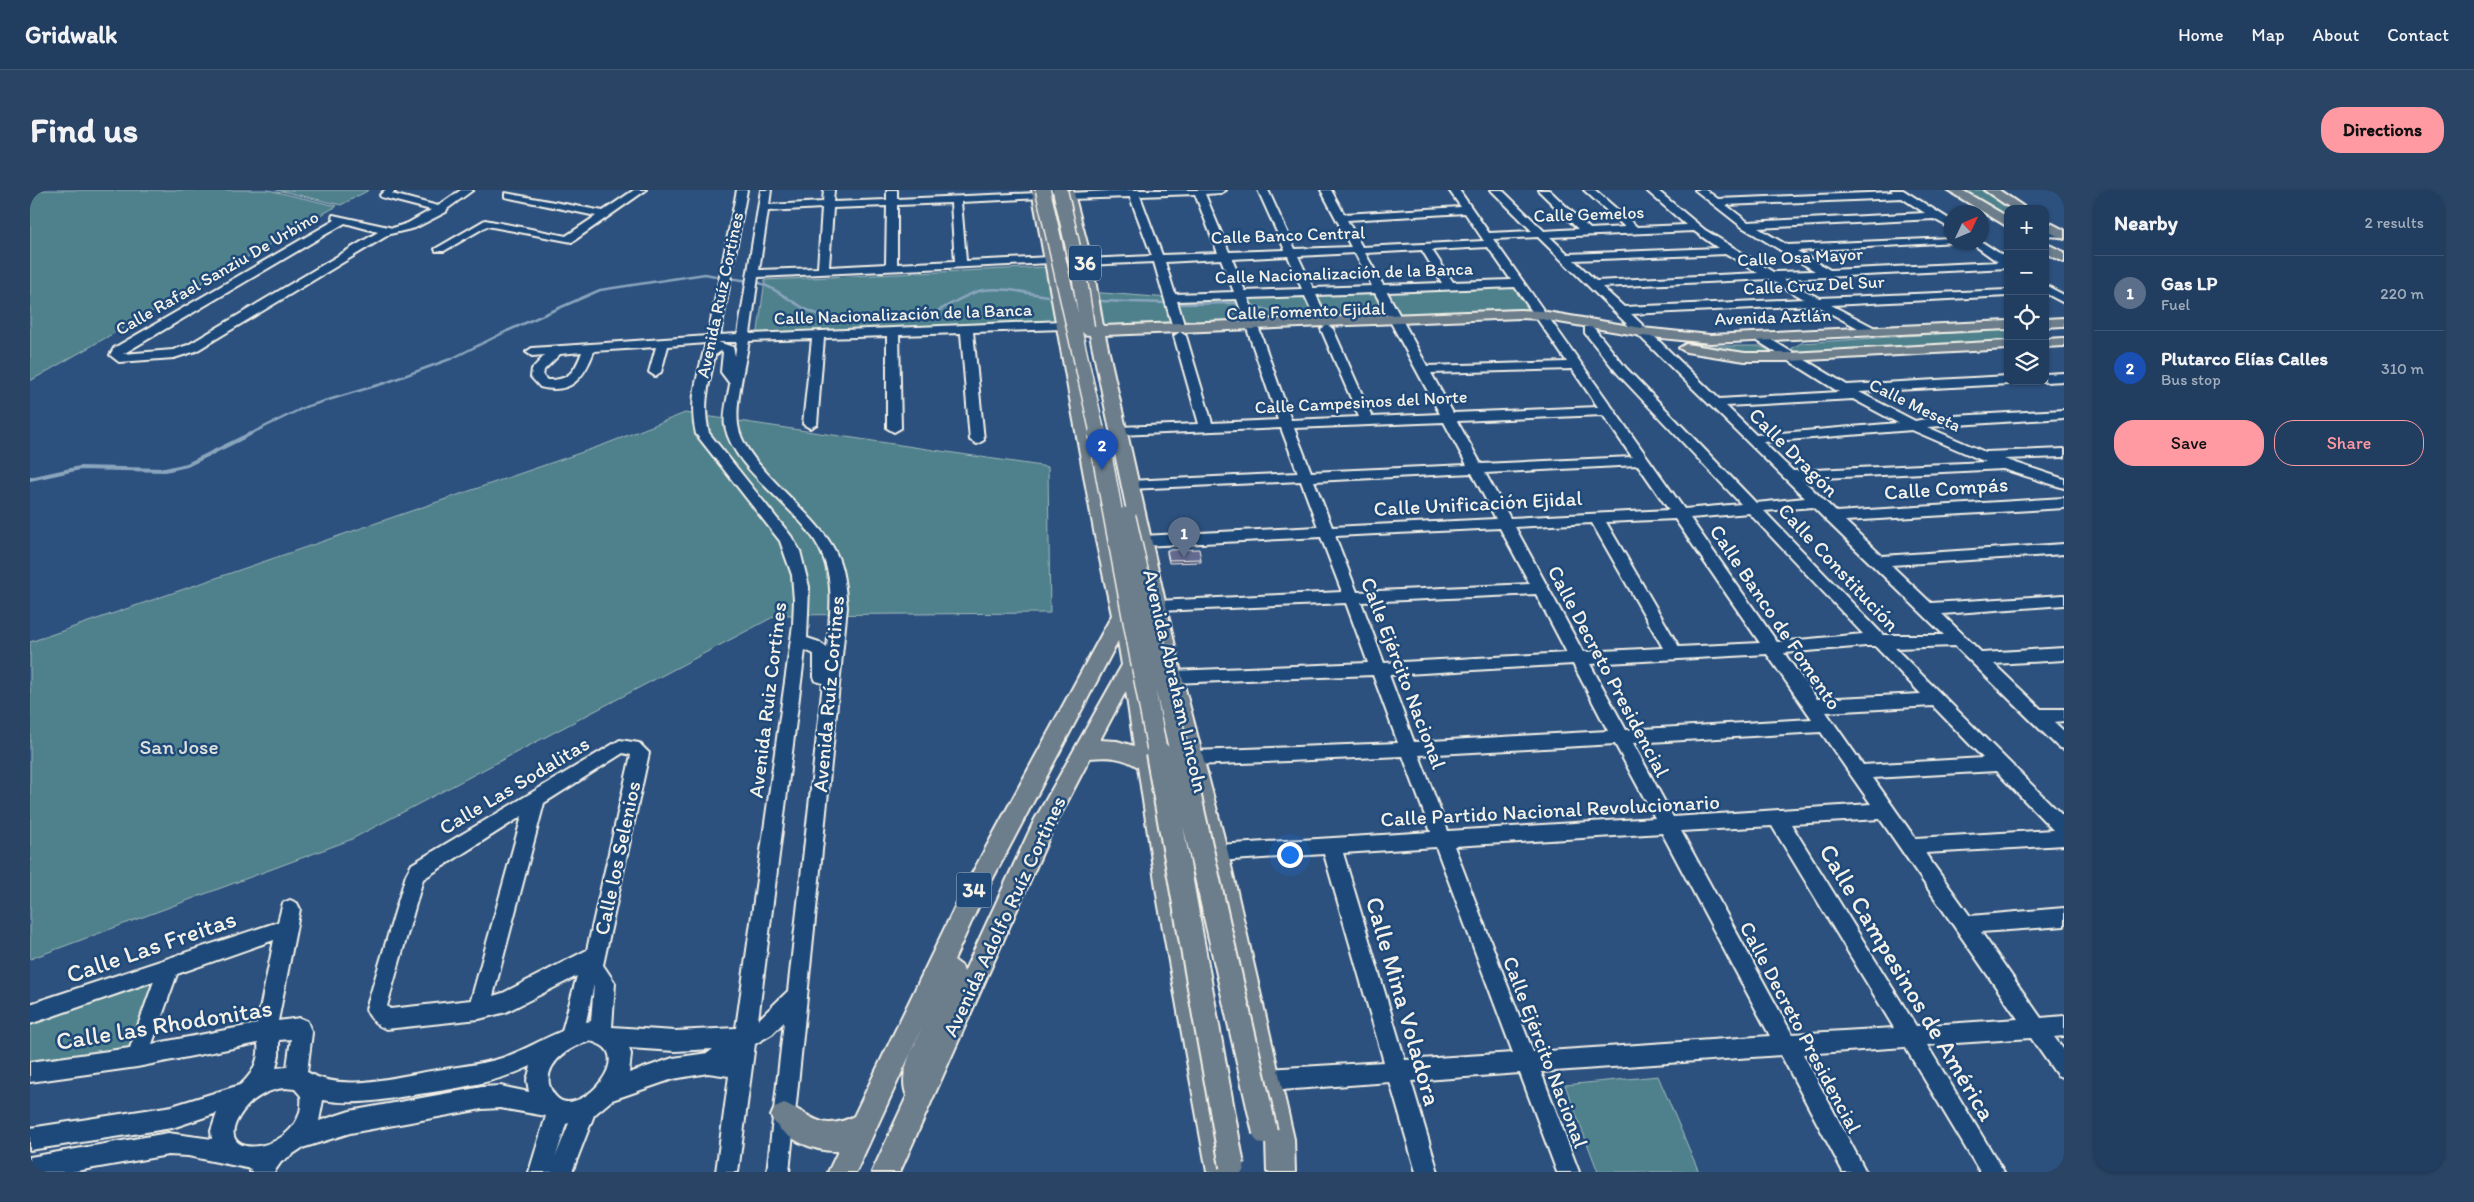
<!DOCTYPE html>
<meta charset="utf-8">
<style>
:root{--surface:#213d5f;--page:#294465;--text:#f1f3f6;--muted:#a2aebd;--line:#3e5674;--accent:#ff9aa2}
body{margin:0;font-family:Itim,sans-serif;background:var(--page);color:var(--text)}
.controls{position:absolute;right:15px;top:15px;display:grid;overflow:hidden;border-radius:10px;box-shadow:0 1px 4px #0004}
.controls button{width:45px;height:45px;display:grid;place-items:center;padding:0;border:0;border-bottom:1px solid var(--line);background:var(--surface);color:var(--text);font:25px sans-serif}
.compass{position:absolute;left:1914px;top:15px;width:45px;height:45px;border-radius:50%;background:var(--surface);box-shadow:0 1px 4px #0004;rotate:46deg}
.you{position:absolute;left:1259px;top:664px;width:18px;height:18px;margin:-12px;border:4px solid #fff;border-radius:50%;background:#1a73e8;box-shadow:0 0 0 8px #1a73e833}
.badge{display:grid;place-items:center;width:32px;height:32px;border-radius:50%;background:var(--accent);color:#fff;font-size:16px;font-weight:700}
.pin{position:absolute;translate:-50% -41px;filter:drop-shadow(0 1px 2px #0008)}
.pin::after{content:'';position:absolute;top:26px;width:18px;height:15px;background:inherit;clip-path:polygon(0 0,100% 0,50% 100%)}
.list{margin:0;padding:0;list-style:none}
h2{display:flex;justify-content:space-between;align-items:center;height:65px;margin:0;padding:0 20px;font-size:21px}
h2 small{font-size:16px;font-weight:400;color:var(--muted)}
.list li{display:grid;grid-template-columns:32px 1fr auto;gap:15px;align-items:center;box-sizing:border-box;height:75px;padding:0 20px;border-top:1px solid var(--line)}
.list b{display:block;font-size:19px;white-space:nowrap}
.list p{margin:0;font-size:16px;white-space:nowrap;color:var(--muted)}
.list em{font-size:16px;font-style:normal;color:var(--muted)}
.actions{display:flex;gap:10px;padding:15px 20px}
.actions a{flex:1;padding:11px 0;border:1px solid var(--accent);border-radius:20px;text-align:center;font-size:18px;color:var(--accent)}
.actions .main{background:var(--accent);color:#111}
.icon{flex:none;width:28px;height:28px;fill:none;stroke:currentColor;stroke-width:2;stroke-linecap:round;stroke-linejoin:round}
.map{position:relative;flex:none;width:2034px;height:982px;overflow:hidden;border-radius:20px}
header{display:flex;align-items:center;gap:30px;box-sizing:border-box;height:70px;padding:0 25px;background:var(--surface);border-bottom:1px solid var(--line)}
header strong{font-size:24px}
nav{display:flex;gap:28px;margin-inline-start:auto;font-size:18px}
.intro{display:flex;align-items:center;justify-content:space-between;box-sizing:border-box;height:120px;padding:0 30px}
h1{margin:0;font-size:35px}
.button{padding:12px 22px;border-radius:20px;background:var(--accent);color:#111;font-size:18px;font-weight:700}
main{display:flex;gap:30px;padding:0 30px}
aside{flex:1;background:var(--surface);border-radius:20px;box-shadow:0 1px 4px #0004}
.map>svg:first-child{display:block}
.green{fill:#4f818d;stroke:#a2b9ba}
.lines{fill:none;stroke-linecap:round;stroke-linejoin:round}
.stream-far1{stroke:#8aa5bd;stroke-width:2.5}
.stream{stroke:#8aa5bd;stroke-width:4}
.minor-casing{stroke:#f4f1e8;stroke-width:4}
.major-casing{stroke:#f4f1e8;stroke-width:4}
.minor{fill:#1f4a7a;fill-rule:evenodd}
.major{fill:#6c7d8b;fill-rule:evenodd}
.major-bridge-far2-casing{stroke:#f4f1e8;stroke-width:17;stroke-linecap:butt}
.major-bridge-far1-casing{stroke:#f4f1e8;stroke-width:22;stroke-linecap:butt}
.major-bridge-casing{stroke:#f4f1e8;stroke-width:28;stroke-linecap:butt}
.major-bridge-far2{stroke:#6c7d8b;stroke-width:14}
.major-bridge-far1{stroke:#6c7d8b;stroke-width:19}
.major-bridge{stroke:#6c7d8b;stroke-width:24}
.wall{fill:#545c7d;stroke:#f4f1e8}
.building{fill:#626b91;stroke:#f4f1e8}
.labels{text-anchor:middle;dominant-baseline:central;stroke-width:5;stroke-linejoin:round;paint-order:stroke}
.far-street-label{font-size:18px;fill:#f4f1e8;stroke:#1f4a7a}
.shield{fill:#1f4a7a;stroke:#b4bfc7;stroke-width:1}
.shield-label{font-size:20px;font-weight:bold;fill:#f4f1e8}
.street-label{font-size:21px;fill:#f4f1e8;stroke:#1f4a7a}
.park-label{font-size:21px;fill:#dbe0da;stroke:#1f4a7a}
.near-street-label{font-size:25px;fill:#f4f1e8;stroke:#1f4a7a}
</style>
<header>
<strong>Gridwalk</strong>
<nav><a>Home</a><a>Map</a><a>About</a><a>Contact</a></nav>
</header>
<div class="intro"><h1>Find us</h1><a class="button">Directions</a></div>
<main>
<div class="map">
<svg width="2034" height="982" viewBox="0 0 2034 982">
<rect width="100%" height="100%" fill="#2c517f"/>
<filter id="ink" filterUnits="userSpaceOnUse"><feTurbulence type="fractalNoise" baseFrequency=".02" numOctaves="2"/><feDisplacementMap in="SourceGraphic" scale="10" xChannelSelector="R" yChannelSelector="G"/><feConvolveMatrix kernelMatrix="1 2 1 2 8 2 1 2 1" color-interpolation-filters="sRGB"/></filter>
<g filter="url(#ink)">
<path class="green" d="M7,0h231l69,16 -307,175v-187z
M247,0h92l-28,15z
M1923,0h37l31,19h-13v14z
M1018,77l13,56 -304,15 8,-58z
M1489,93l22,32 -444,15 -8,-38 81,6z
M1978,139v14l-201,13 -16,-7 10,-6z
M1656,156h73l9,4 4,6 -37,-3z
M655,223l363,54 2,146 -273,2 -427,225 -320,119v-317l573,-197z
M126,791l-30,72 -96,14v-43z
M1628,886l41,96h-101l-33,-87z"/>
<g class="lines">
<path class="stream-far1" d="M699,88l20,3
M727,92c28,9 41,30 75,36 27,5 73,5 99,-4 17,-7 33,-20 52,-24 21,-3 43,3 64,6
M1068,111l68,2
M1148,114l60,-1
M1221,115l44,14
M218,245l57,-28 80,-24 68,-25 54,-27 93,-41 105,-16 16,3"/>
<path class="stream" d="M0,289l50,-11 85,2 22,-5 63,-31"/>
<g class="minor-casing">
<path id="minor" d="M355,0h11l-4,4 46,12 23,-16h12l-26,19 -1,3 -31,16 -25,6 -194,117 -22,7 -55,4 -9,-7 4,-7 221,-128 -3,-3 1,-2 60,13 15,-5 23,-13 -50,-13 -1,-2zM315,33l33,9 -190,113 -15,5 -50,4z
M604,0h12l-74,52 -85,-16 -43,25h-8l-1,-2 50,-29 81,16 30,-20 -91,-19v-4l98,18z
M707,0h10l-27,145 18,-1 23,-144h10l-2,15 54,-3 1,-12h10l-1,12 54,-2v-10h10v9l141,-6 4,1v4l-81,4 5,59 84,-4 5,3 -5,3 -292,14 -8,57 313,-13 6,4 -6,4 -90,3 11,108 -7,4 -7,-4 -9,-107 -62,2 2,93 -7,4 -7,-4v-92l-63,2 -7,86 -7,4 -7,-4 9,-85 -63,2c-4,23 -14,62 -11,84 5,40 77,86 97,126 9,17 10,37 12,56l-58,565h-22l17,-150 -12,12 -17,10 -17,128h-22l13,-96 -21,-3 -35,6 -61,21 -18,15 -22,57h-43l17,-56 -46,-8 -18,1 -132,24 -48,15 -21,14 -7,10h-24l1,-3 -63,-13 -20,-1 -97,17h-41v-15l138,-24 44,6 -1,-8 6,-18 -45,15 -142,22v-22l142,-22 68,-21c12,-10 20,-25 18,-42l-121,24 -107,15v-20l100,-14 24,-67 -124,43v-20l248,-82 5,-19 7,-3 7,3 3,6 -22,112 22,-3 7,3 5,12 -5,39c36,21 86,5 124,-1 24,-4 48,-6 71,-13 21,-7 40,-19 60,-27l15,-55 -71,36 -27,7 -93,10c-10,-4 -16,-10 -20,-20l40,-134 6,-11 208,-124 19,3 10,10 -46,212 12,18 -3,44 63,4 61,-3 57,-403 1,-25 -2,-25 -12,-34 -84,-107c-8,-34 2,-58 10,-91l-38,3 -7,26 -6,4 -6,-4 7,-25 -62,4c-10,27 -23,44 -54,36l-9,-10 1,-8 13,-14 -13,1 -6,-4 6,-4 176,-12zM921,13l4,58 -58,3v-59zM857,16l-1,58 -57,3 4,-59zM792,18l-4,60 -59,2 9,-59zM688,152h19l-2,14 -2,-9zM691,161l2,1 -2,20 9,12c-2,13 -7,29 -5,42 10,49 78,82 97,128 13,30 8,62 5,94l-8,-6 -12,-4 2,-51 -9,-36 -9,-15 -82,-103c-7,-29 0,-49 6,-78zM552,162c-7,19 -13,29 -35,28l-4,-4 1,-6 16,-16zM775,460l9,4v23l2,4 7,2 -35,308 -30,29zM593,563l8,2 -44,195 -84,43 -10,3 51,-193zM492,626l-51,184 -81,9 -3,-3 36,-127zM244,750l-17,84 -105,20 25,-70zM564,794l-3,37 -5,1zM261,849l-4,28 -11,1 3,-13v-15zM561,851c5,2 11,4 14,7 19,19 -24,64 -45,52 -6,-4 -9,-9 -11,-16 -4,-23 24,-39 42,-43zM599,858l46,3 38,-2 -5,4 -35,5 -44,15 2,-19zM501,876l-4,14 2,12 -29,-6 -18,1 -132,24 -31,10 4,-21c33,6 64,-1 96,-6 39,-6 76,-11 112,-28zM255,898l10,1 6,7c7,58 -99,70 -58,15 10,-13 26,-22 42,-23zM539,933l-13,33 10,-32z
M1098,0h98l-5,3 -16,1 24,58 56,-2 -27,-60h10l27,59 56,-2 -30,-57h10l13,24 117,-7 -12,-17h10l30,43 43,-2 -41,-41h11l42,41 34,-2 -40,-39h11l41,39 35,-2 -41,-37h11l42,37 49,-2 -40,-35h11l48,40 68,42 42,-1 -73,-44 -47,-37h11l12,9 175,-7 -2,-2h12l49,31v8l-18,-10 -176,9 29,17 165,-7v4h4l-159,9 33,19 168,-8 -28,-20h12l26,17v9l-225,11 36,19 189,-8v6l-177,9 46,24 2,3 -2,3 -4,1 -58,-31 -184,9 88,85 120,-7 -83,-52 -2,-3 2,-3 4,-1 87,52 161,-9v5h5l-5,3 -149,8 56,29 21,-4 128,-7v8l-137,9 58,25 79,-3v8l-60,2 60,20v9l-61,-19 -201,10 34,33 228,-14v10l-219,13 37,35 182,-12v10l-173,11 40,38 133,-8v10l-122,9 40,39 82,-5v12l-70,4 47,45h23v12l-10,1 10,9v18l-6,-2 -103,-101 -60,2 169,169v28l-139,8 45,63 94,-8v18l-83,6 60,86 23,-2v20l-10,1 10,13v28l-7,-3 -26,-37 -104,7 77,127h-24l-75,-125 -102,7 63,118h-23l-62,-117 -240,17 38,100h-22l-37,-99 -109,8 27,91h-22l-26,-90 -123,9 -8,-4 -3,-7 3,-7 8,-4 117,-7 -60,-208 -107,7 -7,-2 -2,-6 2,-6 7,-2 214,-13 -28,-76 -209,9 -6,-2 -3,-5 3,-5 6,-2 204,-8 -25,-68 -201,8 -6,-2 -2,-4 2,-4 6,-2 196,-8 -22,-60 -189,8 -5,-1 -3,-4 3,-4 5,-1 185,-9 -21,-55 -179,9 -7,-5 7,-5 176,-9 -17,-46 -172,8 -7,-4 7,-4 169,-8 -17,-45 -163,7 -7,-4 7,-4 81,-3 -25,-88 6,-4 6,4 26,87 66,-3 -41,-121 -60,2 8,27 -6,4 -6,-4 -19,-66 -69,3 -5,-3 5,-3 67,-3 -22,-59 -61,2 -5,-3 5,-3zM1165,4l23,59 -56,2 -22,-59zM1872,8l23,15 -177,9 -22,-17zM1435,23l19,28 -122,6 -15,-27zM1664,41l24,17 -150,6 -18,-17zM1508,47l267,261 -49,5 -130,-135 -33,-41h-8v6l33,41 123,130 -57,5 -191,-270zM1458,57l23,33 -58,2 -21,-32zM1392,60l20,33 -59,2 -18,-32zM1325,63l17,33 -59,2 -15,-32zM1697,64l31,19 -162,8 -22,-21zM1258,66l14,33 -57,2 -13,-32zM1191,69l13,33 -59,2 -10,-32zM1739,89l35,20 -180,8 -22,-20zM1485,97l52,75 -140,4 -40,-74zM1345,103l65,121 -68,3 -39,-88 -6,-4 -6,4 38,88 -68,3 -43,-122 57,-2 12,26 6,4 6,-4 -13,-27zM1542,179l26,38 -145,6 -22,-40zM1823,209l45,24 -142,12 -30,-29zM1573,225l29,42 -151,7 -24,-43zM1414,232l23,43 -156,7 -17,-44zM1882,240l74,32 -193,9 -30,-29zM1608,275l31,45 -159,8 -25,-45zM1442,283l24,46 -164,8 -18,-46zM1783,317l13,13 118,115h-61l-119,-124zM1719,323l114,121 -86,8 -87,-124zM1645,329l85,124 -81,4 -73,-125zM1562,333l71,125 -80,4 -68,-125zM1470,338l30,56 -173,8 -22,-56zM1506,404l31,59 -183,10 -23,-61zM1836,456h9l46,48 -104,5 -33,-46zM1737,464l45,65 -186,11 -36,-66zM1543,474l35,67 -194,11 -25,-67zM1903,516l50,52 -120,7 -37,-53zM1791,542l50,72 -198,13 -40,-74zM1585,554l40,74 -207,13 -29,-76zM1966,581l57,59 -138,8 -42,-60zM1850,629l138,200 -102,7 -125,-202zM1742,636l122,202 -102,6 -111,-203zM1632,643l108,203 -237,16 -79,-206zM1406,657l77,206 -108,7 -62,-207z
M2015,40l19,1v6l-19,-1z
M2015,95l19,10v8l-19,-10z
M2034,183v8l-19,1 -2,-1h2v-7z"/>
</g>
<g class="major-casing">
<path id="major" d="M1002,0h12l69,346 27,118 6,6 -4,6 40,235 53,271h-28l-49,-271 -20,-134c-15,-10 -30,-11 -48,-9l-38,73 -152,341h-28l35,-76c-10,-22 8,-52 17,-72l-68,148h-28l10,-21c-23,1 -58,-13 -67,-35l4,-9 9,-4c29,12 37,30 70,13l109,-226 149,-275 -17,-79zM1088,451l4,24 -88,156 -70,151 -2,-6 -8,-6 26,-57zM1096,501l8,55 -17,-5 -17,-1z
M1031,0h12l19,72 11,64 417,-16 21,1 101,17 68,7 298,-14v8l-298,14 -68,-7 -101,-17 -21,-1 -415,17 77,342 46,176 66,286 1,33h-28l-1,-33 -60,-286 -44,-176 -72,-342 -10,-1 -2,-3 2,-3 8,-1 -10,-65z
M1917,0h15l46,27v10z
M1954,0h15l28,19h-15z
M2015,30l19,10v9l-19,-9z
M2015,53l19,9v10l-19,-9z
M2034,128v8l-19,1v-8z
M2034,148v8l-19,1v-8z
M1978,151v8l-218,12h-45l-59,-9 -7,-4 7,-4 59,9h45z"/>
</g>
<use href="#minor" class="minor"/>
<use href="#major" class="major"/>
<g class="major-bridge-far2-casing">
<path id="major-bridge-far2" d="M1013,0l55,245
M1030,0l19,84 8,53"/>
</g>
<g class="major-bridge-far1-casing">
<path id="major-bridge-far1" d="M1068,244l60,321
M1096,327l54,238"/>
</g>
<g class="major-bridge-casing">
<path id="major-bridge" d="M1128,563l74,413
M1149,563l86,379"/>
</g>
<use href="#major-bridge-far2" class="major-bridge-far2"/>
<use href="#major-bridge-far1" class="major-bridge-far1"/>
<use href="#major-bridge" class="major-bridge"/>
</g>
<path class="wall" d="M1137,360l34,9v3l-32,1 -2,-9z"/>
<path class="building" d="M1169,359l2,10 -32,1 -2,-10z"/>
</g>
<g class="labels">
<g class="far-street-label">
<text transform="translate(1559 24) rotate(-2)">Calle Gemelos</text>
<text transform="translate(1258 45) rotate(-2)">Calle Banco Central</text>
<text transform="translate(1770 67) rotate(-3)">Calle Osa Mayor</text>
<text transform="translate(187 83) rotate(-30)">Calle Rafael Sanziu De Urbino</text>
<text transform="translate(1314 83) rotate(-2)">Calle Nacionalización de la Banca</text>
<text transform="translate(1784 95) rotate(-3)">Calle Cruz Del Sur</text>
<text transform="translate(690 105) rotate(-78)">Avenida Ruíz Cortines</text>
<text transform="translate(1276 121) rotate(-2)">Calle Fomento Ejidal</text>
<text transform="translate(873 124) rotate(-2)">Calle Nacionalización de la Banca</text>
<text transform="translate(1743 127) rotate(-2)">Avenida Aztlán</text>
<text transform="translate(1331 212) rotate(-3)">Calle Campesinos del Norte</text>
<text transform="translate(1885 215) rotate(26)">Calle Meseta</text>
</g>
<g class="shield">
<rect x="1039" y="55.5" width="32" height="35" rx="4"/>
<rect x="926.5" y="682.5" width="35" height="35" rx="4"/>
</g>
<g class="shield-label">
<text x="1055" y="73">36</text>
<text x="944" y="700">34</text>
</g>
<g class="street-label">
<text transform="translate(1764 262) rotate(45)">Calle Dragón</text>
<text transform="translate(1916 298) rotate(-4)">Calle Compás</text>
<text transform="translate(1448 313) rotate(-3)">Calle Unificación Ejidal</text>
<text transform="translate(1809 377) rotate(47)">Calle Constitución</text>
<text transform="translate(1746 427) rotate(56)">Calle Banco de Fomento</text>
<text transform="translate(1579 481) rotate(62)">Calle Decreto Presidencial</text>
<text transform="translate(1374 483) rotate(69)">Calle Ejército Nacional</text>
<text transform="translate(1146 491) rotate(77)">Avenida Abraham Lincoln</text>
<text transform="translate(798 504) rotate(-85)">Avenida Ruíz Cortines</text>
<text transform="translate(737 510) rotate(-83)">Avenida Ruiz Cortines</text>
<text transform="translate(484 595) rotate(-31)">Calle Las Sodalitas</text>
<text transform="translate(1520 620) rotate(-3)">Calle Partido Nacional Revolucionario</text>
<text transform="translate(587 668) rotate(-78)">Calle los Selenios</text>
<text transform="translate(974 726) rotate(-65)">Avenida Adolfo Ruíz Cortines</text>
<text transform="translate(1771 837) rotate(62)">Calle Decreto Presidencial</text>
<text transform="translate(1516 862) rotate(69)">Calle Ejército Nacional</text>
</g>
<g class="park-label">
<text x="149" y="556">San Jose</text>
</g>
<g class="near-street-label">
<text transform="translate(121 756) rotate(-19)">Calle Las Freitas</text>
<text transform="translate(1878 792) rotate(59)">Calle Campesinos de América</text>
<text transform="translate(1374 811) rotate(74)">Calle Mina Voladora</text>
<text transform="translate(134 834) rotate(-9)">Calle las Rhodonitas</text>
</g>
</g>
</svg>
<div class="controls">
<button>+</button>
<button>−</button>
<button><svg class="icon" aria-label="locate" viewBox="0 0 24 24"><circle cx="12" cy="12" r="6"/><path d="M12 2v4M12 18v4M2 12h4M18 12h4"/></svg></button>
<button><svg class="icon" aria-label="layers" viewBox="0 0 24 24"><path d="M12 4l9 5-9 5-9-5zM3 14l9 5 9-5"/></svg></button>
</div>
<svg class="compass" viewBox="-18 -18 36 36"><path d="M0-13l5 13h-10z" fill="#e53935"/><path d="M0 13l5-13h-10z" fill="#a2aebd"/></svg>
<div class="you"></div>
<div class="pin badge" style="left:1154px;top:368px;background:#5c6f8a">1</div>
<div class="pin badge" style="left:1072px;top:280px;background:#1a4fb4">2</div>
</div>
<aside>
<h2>Nearby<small>2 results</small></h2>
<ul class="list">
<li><span class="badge" style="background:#5c6f8a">1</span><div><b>Gas LP</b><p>Fuel</p></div><em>220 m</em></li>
<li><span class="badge" style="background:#1a4fb4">2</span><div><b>Plutarco Elías Calles</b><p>Bus stop</p></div><em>310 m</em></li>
</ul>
<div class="actions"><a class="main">Save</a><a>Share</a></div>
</aside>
</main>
